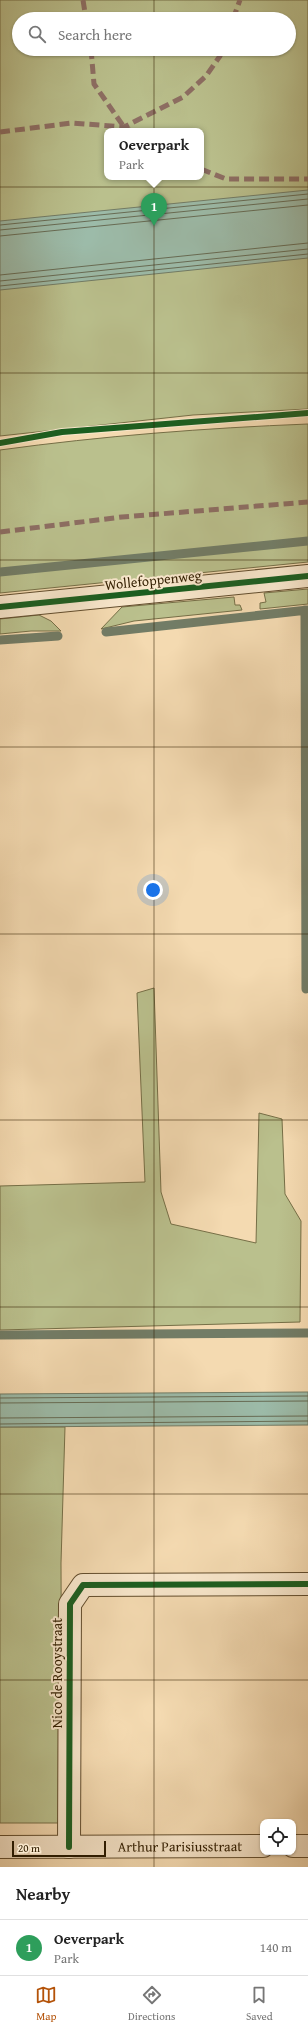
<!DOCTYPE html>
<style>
:root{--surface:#fff;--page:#f6f6f6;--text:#222;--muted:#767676;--line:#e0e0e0;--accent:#b45309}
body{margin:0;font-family:"Gentium Book Plus",serif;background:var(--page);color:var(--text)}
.controls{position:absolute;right:12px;bottom:12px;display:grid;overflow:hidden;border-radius:8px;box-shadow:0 1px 3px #0004}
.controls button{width:36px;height:36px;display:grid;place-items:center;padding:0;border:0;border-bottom:1px solid var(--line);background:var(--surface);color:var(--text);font:20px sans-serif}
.scale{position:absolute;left:12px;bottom:10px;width:94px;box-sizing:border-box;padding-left:4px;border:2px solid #321e01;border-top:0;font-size:11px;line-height:14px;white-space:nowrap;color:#321e01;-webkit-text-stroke:3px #f8e7cc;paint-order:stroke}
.you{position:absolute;left:153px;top:890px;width:14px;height:14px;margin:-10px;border:3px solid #fff;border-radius:50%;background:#1a73e8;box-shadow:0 0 0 6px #1a73e833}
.badge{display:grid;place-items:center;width:26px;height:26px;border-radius:50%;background:var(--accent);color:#fff;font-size:13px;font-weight:700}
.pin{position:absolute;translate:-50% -33px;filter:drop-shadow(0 1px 2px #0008)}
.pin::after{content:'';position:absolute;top:21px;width:14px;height:12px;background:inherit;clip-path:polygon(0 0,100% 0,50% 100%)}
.popup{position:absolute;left:104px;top:128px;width:100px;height:52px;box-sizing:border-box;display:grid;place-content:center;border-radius:8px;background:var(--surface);filter:drop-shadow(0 1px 3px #0005);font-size:13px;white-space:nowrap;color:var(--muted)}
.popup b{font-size:15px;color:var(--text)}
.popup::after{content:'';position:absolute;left:50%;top:100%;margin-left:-8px;border:8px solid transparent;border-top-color:var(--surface)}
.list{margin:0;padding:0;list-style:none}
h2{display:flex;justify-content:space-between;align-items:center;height:52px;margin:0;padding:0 16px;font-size:17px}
h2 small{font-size:13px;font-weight:400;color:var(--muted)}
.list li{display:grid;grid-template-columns:26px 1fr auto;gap:12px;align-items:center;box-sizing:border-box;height:56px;padding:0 16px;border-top:1px solid var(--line)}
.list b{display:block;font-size:15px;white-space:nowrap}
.list p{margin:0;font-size:13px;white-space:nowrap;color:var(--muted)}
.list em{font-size:13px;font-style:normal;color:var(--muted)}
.icon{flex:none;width:22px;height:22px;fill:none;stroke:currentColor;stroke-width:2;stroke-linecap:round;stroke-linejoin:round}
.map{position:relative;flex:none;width:308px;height:1867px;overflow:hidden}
.search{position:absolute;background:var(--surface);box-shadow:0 1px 3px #0004;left:12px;right:12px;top:12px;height:44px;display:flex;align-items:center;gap:10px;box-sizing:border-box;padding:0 14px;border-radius:22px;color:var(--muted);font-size:15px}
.sheet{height:108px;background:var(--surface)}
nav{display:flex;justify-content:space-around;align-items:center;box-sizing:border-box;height:56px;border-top:1px solid var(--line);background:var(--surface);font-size:11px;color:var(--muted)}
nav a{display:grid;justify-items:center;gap:2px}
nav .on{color:var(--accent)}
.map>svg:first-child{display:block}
.green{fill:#bac08d;stroke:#766f47;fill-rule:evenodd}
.water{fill:#9cbba9;stroke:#727c66}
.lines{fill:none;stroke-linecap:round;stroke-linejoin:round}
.shore{stroke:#676c55;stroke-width:1}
.stream{stroke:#727c66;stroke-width:9}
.minor-casing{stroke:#624d2d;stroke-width:24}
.minor{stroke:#f8e7cc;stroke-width:22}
.quiet{stroke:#8d6e63;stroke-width:5;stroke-dasharray:10 5;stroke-linecap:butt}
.cycleway-casing{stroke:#f8e7cc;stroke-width:8}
.cycleway{stroke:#1b5e20;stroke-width:6}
.grid{fill:none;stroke:#321e01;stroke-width:1;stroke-opacity:0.55}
.labels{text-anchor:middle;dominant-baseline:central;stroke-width:4;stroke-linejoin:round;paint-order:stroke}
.street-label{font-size:14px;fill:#321e01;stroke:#f8e7cc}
</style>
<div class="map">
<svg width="308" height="1867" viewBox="0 0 308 1867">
<rect width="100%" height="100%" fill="#f4dab1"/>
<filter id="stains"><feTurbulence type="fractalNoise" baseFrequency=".005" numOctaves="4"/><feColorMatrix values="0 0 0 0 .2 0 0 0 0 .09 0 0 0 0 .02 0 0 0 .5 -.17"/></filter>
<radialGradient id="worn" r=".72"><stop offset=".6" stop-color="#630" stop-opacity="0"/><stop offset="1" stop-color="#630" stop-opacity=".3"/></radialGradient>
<path class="green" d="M0,0h308v409l-115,6 -193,21zM19,19h270v30h-270zM107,131h94v46h-94z
M308,424v138l-308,31v-143c102,-14 205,-22 308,-26z
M308,589v15l-48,5v-6l6,-1 -2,-9z
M234,597l1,8h5l2,5 -108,11 -33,8 21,-22z
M39,615l12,6 10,10h-30l-31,3v-15z
M154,988l7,204 10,32 85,19 3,-130 23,6 3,75 16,27 -1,101 -300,8v-144l145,-4 -8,-189z
M0,1427h65l-4,136 1,260h-62z"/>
<path class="water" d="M308,190v68l-308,32v-69z
M308,1392v33l-308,2v-33z"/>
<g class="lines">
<path class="shore" d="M0,225l308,-31
M0,230l308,-31
M0,236l308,-31
M0,275l308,-32
M0,281l308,-32
M0,286l308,-32
M0,1398l308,-2
M0,1403l308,-2
M0,1418l308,-2
M0,1424l308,-3"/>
<path class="stream" d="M0,572l308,-31
M305,610l1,379
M106,632l202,-22
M0,640l58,-4
M0,1335l308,-2"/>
<g class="minor-casing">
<g id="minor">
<path d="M0,607l308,-31"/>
<path d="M293,1846h15"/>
<path id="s1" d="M0,1847l263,-1"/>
<path d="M69,1847l1,-243 13,-19 225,-1"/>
</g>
</g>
<use href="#minor" class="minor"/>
<path class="quiet" d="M83,0l3,19
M233,19l7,-19
M91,49l3,35 30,43 7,4
M0,132l72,-9 52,4 59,-30 23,-21 14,-20 2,-7
M201,169l25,10h82
M0,532l122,-15 186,-15"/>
<g class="cycleway-casing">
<path id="cycleway" d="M0,443l62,-11 246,-19
M0,607l308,-31
M69,1847l1,-243 13,-19 225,-1"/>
</g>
<use href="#cycleway" class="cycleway"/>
</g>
<path class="grid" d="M154,0v19M154,49v1818M0,187h308M0,373h308M0,560h308M0,747h308M0,934h308M0,1120h308M0,1307h308M0,1494h308M0,1680h308"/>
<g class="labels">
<g class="street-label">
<text transform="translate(153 580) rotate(-6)">Wollefoppenweg</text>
<text transform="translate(57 1673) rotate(-90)">Nico de Rooystraat</text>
<text stroke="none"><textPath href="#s1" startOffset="180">Arthur Parisiusstraat</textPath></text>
</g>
</g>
<rect width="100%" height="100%" filter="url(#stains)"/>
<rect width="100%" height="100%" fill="url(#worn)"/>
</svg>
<div class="controls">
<button><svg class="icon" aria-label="locate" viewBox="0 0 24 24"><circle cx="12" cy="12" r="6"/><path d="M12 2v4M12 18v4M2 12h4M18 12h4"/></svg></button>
</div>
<div class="scale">20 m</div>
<div class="you"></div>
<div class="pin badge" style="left:154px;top:226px;background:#2e9e5b">1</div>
<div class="popup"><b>Oeverpark</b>Park</div>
<div class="search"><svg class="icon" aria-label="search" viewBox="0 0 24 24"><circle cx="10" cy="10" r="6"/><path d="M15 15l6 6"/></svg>Search here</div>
</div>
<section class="sheet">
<h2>Nearby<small></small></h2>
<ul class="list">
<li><span class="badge" style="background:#2e9e5b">1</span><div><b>Oeverpark</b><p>Park</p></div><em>140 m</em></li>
</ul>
</section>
<nav>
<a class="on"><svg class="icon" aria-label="map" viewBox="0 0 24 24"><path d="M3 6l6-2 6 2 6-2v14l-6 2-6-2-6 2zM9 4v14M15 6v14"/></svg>Map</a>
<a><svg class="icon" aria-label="directions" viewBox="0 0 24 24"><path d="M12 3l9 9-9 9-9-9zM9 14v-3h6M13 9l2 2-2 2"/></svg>Directions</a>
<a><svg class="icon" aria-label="saved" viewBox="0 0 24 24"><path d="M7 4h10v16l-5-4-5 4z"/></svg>Saved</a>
</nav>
